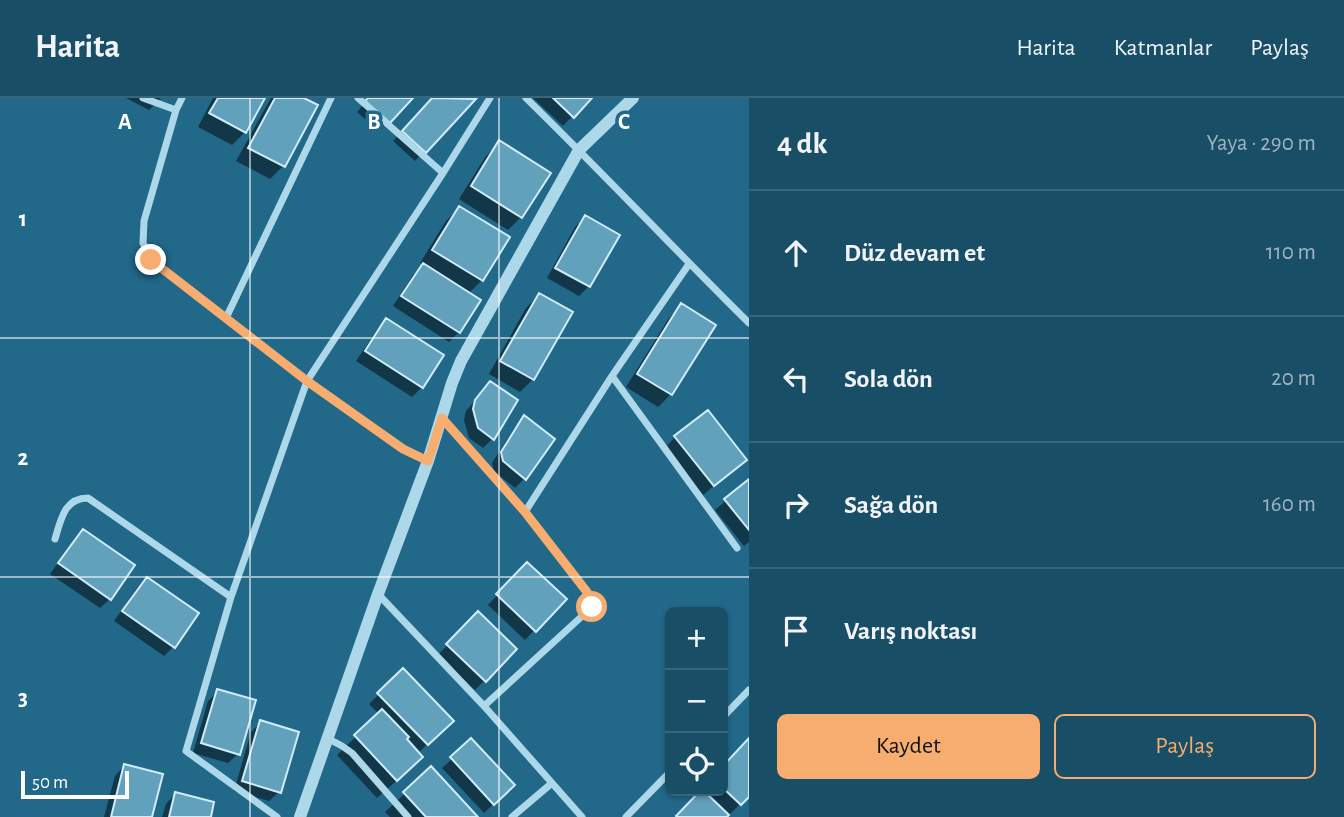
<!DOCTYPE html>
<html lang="tr">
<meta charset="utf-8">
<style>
:root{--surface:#194e67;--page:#22556d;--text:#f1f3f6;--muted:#9fb4c0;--line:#37657b;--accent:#f6ad6f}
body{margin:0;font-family:"Alegreya Sans",sans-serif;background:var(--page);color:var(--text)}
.controls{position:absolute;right:21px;bottom:21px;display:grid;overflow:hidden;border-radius:10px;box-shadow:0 2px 5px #0004}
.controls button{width:63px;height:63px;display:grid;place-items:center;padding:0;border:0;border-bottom:2px solid var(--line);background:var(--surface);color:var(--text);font:35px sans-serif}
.scale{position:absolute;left:21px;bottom:18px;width:108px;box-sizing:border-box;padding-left:7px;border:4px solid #fff;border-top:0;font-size:19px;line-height:24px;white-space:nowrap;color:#fff;-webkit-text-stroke:5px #216889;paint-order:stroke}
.stop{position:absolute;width:21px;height:21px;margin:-16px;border:5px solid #f6ad6f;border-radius:50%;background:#fff}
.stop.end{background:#f6ad6f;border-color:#fff;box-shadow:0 2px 7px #0008}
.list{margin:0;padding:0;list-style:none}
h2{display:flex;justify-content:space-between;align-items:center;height:91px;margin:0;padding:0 28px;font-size:30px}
h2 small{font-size:23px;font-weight:400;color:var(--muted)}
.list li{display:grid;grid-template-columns:46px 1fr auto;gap:21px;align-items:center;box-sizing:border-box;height:126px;padding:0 28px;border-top:2px solid var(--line)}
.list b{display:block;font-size:26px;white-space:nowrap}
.list em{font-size:23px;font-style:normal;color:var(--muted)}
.actions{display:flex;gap:14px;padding:21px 28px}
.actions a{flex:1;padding:16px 0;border:2px solid var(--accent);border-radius:10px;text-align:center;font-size:24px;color:var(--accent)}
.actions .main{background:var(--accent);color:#111}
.icon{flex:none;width:38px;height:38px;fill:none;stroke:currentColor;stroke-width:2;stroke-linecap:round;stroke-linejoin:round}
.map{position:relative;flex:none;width:749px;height:719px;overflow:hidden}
header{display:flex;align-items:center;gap:42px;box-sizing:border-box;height:98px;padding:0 35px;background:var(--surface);border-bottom:2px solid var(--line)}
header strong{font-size:33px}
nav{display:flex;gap:38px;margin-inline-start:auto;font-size:24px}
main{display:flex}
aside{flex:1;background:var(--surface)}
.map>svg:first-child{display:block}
.shadow{fill:#0007}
.building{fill:#62a1bb;stroke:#d1ecf8;stroke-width:2}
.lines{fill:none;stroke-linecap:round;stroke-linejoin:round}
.minor{stroke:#add8ea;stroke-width:7}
.tertiary{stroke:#add8ea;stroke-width:12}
.route{stroke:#f6ad6f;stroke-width:9}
.grid{fill:none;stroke:#fff;stroke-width:2;stroke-opacity:0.55}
.grid-label{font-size:23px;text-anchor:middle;font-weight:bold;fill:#fff;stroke:#216889;stroke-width:7;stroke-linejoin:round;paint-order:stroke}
</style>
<header>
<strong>Harita</strong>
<nav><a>Harita</a><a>Katmanlar</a><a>Paylaş</a></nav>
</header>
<main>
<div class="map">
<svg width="749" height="719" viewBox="0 0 749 719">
<rect width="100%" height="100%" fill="#216889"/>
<path class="shadow" d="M126,0h35l-12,12z
M213,0h50l-18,34 -13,13 -34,-18z
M271,0h30l-18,68 -13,13 -34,-18z
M369,0h41l-31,33 -22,-19z
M433,0l40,1 -58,62 -22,-20z
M533,0h57l-27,28z
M499,45l22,74 -13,13 -49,-31 27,-43z
M459,110l23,72 -14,14 -9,38 -10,10 -56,-36 20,-31 10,-10 -3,-2 26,-42z
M585,119l4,69 -10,10 -32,-18 28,-51z
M539,197l-6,84 -13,13 -31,-18 37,-66z
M682,207l-11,89 -13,13 -32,-20 43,-69z
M386,222l36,67 -10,10 -56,-36 21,-31z
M490,285l26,17 -24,39 -9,9 -14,-10 -5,-18 2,-9z
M524,320l1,60 -10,10 -21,-17 -2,-8 23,-36z
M675,339l70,23 -42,35 -37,-48z
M749,383v61l-5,4 -29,-36z
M83,433l27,68 -10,9 -50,-34 24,-33z
M527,466l37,35 -39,41 -37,-35z
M147,481l26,68 -9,9 -50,-35 23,-33z
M478,516l37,35 -40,41 -37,-35z
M403,573l48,50 -34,33 -15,22 -25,22 -40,-43 42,-41 -10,-10z
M218,593l20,63 -10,9 -35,-10 15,-52z
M261,624l18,70 -10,9 -35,-10 17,-59z
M749,643v53l-9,10 -10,10 -18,-17 -2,2 15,18h-48l26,-26h20v-23z
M452,661l51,36 -19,18 -42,-45z
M124,668l27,51h-47l11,-41z
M431,671l45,48h-86l-5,-5z
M175,696l34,23h-47l4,-13z"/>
<path class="building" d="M218,0h47l-19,35 -37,-20z
M275,0h29l14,7 -33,62 -37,-19z
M368,0h45l-23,25 -25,-22z
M432,0l44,1 -50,54 -24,-22z
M553,0h39l-18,20z
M499,42l52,33 -29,45 -51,-32z
M459,108l51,31 -27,44 -51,-31z
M585,117l35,20 -30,52 -35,-19z
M423,165l58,37 -21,33 -59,-37z
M539,195l34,19 -39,68 -34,-19z
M681,205l35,22 -44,70 -35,-21z
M386,220l58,37 -21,33 -58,-37z
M490,283l28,19 -24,40 -16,-12 -5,-19 2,-9z
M708,312l39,50 -33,26 -40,-50z
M524,317l31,24 -29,41 -23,-19 -2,-9z
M749,381v51l-25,-31z
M83,431l52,36 -24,35 -53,-37z
M527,464l40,37 -31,33 -40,-38z
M147,479l52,36 -24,35 -53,-37z
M478,513l39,38 -31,33 -40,-38z
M403,570l51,53 -26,24 -51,-52z
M217,591l39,11 -16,55 -39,-12z
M382,611l27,28 -2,2 16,18 -26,24 -43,-46z
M260,622l39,12 -18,61 -39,-12z
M471,640l44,47 -21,20 -44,-48z
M749,640v59l-8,8 -18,-17v-22z
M124,666l39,10 -11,43h-41z
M431,668l47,51h-52l-23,-25z
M700,693h4l25,24 -2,2h-50l-1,-1z
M175,694l39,10 -3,15h-42z"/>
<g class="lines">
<path class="minor" d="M143,0l33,12
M182,0l-6,12 -32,111 -1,22 8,17 156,121 96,67 25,13
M358,0l85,75 47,-75
M526,0c76,74 148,151 223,225
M226,220l105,-220
M612,278l125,172
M442,320l83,94 62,80 5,15 -108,99
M525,414l87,-136 77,-112
M55,441c6,-19 9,-41 33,-41l143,99
M378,496l106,112 98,111
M723,619l26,-27
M327,640l15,8 10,7 56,64
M277,719l-91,-66 45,-154 76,-216 136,-208
M512,719l40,-34
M626,719l44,-45"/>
<path class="tertiary" d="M300,719l78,-223 50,-133 24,-78 9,-22 118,-211 54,-52"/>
</g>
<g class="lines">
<path class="route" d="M151,162l156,121 96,68 25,12 14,-43 83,94 62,80 5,15"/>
</g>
<path class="grid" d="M250,0v719M499,0v719M0,240h749M0,479h749"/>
<g class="grid-label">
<text x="125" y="31">A</text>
<text x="374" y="31">B</text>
<text x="624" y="31">C</text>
<text x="23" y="128">1</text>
<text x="23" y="367">2</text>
<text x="23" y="607">3</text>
</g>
</svg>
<div class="controls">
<button>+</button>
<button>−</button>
<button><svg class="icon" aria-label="locate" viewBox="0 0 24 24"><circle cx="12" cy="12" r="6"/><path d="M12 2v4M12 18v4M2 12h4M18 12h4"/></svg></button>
</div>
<div class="scale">50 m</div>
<div class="stop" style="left:592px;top:509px"></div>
<div class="stop end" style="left:151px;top:162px"></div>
</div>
<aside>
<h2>4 dk<small>Yaya · 290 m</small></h2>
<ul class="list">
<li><svg class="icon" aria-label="ahead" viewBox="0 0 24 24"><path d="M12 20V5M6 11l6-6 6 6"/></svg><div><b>Düz devam et</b></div><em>110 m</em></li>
<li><svg class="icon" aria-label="left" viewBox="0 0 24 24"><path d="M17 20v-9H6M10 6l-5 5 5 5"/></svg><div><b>Sola dön</b></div><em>20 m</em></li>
<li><svg class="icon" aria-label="right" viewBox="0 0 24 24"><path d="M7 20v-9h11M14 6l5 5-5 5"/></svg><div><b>Sağa dön</b></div><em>160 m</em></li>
<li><svg class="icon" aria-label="arrive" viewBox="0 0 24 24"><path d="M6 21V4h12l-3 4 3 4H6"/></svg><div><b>Varış noktası</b></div></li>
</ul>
<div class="actions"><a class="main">Kaydet</a><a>Paylaş</a></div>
</aside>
</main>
